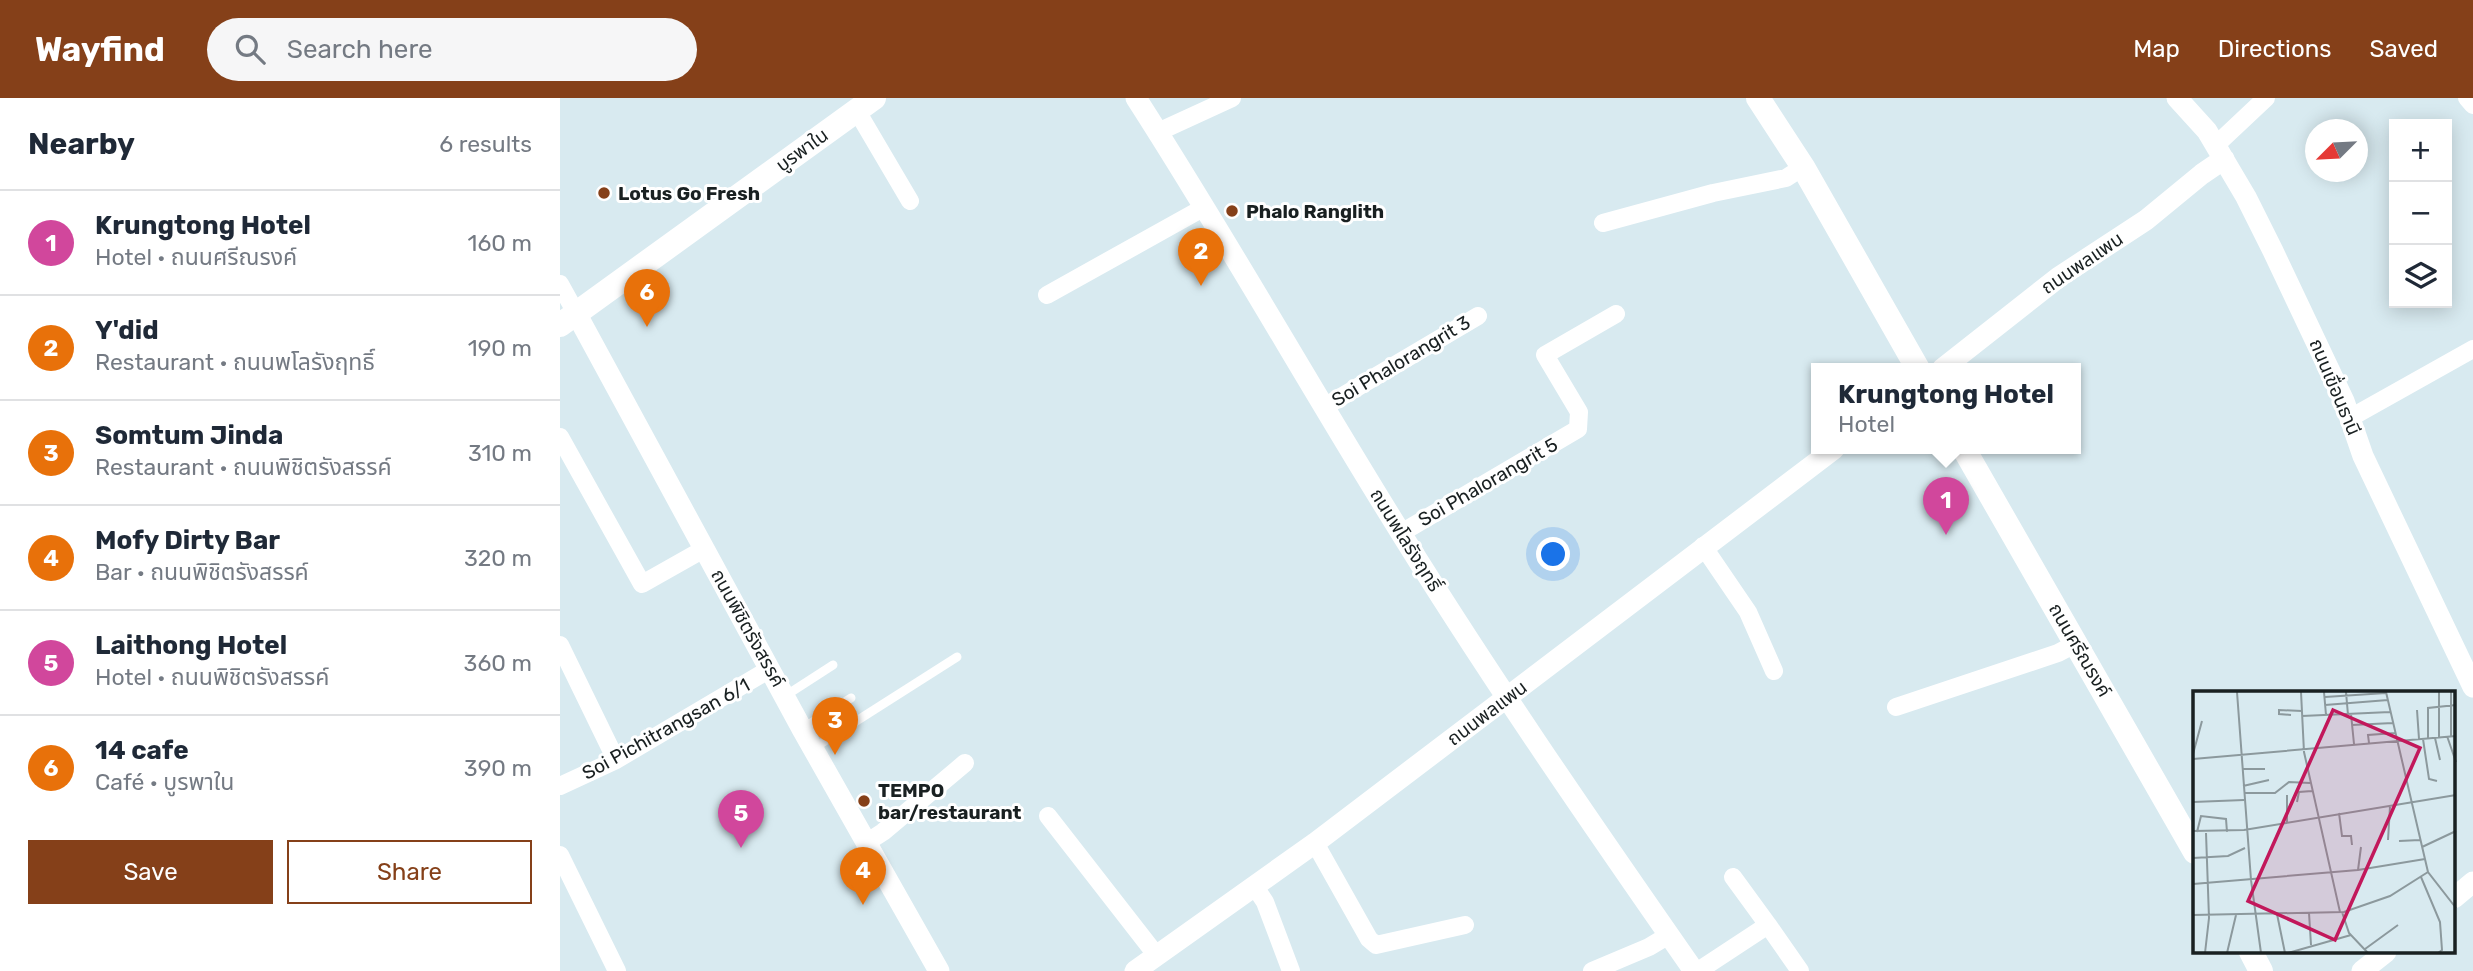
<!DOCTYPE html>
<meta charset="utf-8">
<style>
:root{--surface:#fff;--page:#f6f6f7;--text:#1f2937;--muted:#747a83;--line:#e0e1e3;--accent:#854019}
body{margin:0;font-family:Rubik,"Noto Sans Thai",sans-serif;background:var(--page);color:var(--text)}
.controls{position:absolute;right:21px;top:21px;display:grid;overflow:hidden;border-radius:0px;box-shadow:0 4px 18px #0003}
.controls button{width:63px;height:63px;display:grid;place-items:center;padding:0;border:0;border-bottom:2px solid var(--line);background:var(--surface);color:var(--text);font:35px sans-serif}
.compass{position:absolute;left:1745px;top:21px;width:63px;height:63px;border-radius:50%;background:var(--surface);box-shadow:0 4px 18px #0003;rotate:246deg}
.you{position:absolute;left:994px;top:457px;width:24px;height:24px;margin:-18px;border:5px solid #fff;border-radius:50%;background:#1a73e8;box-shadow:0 0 0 10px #1a73e833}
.badge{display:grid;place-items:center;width:46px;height:46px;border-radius:50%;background:var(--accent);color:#fff;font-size:23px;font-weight:700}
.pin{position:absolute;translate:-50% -58px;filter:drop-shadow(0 2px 4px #0008)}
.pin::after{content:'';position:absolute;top:37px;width:24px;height:21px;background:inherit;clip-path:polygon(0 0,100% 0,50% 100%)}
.popup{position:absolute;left:1251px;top:265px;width:270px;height:91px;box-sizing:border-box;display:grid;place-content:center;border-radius:0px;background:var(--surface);filter:drop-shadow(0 2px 5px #0005);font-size:23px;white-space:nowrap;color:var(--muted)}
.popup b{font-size:26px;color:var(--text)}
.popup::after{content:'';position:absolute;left:50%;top:100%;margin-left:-14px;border:14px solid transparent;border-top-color:var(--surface)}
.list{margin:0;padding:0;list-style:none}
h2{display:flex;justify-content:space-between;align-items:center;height:91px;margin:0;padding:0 28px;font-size:30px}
h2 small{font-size:23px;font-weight:400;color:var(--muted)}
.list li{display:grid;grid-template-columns:46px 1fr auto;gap:21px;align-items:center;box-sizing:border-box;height:105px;padding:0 28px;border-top:2px solid var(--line)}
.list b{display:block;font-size:26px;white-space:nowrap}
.list p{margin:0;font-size:23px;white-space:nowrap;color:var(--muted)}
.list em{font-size:23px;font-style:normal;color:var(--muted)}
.actions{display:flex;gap:14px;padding:21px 28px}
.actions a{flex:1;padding:16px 0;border:2px solid var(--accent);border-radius:0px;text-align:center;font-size:24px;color:var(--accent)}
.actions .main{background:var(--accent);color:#fff}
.icon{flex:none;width:38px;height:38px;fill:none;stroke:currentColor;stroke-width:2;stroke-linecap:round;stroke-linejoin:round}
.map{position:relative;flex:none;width:1913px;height:873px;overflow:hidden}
header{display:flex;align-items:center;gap:42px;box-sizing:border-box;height:98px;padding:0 35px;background:var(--accent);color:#fff}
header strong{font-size:33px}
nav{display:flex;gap:38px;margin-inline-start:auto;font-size:24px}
.search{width:490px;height:63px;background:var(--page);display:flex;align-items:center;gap:18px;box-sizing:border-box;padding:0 24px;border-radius:38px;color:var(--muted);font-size:26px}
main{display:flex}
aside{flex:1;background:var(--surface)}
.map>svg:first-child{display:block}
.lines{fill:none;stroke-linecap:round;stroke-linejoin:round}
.service{stroke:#fff;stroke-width:9}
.minor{stroke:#fff;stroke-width:18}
.tertiary{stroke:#fff;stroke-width:21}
.secondary{stroke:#fff;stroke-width:24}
.poi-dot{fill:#854019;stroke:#fff;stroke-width:2.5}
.labels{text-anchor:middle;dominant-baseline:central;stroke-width:6;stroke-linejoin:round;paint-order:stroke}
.street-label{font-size:19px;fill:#192021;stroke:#fff}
.poi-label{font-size:19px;font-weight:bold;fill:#192021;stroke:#fff;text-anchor:start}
.inset-road{fill:none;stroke:#8c999d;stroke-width:2}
.view{fill:#c2185b;fill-opacity:0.15;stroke:#c2185b;stroke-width:3.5}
.inset-edge{fill:none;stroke:#192021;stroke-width:3.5}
</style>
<header>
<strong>Wayfind</strong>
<div class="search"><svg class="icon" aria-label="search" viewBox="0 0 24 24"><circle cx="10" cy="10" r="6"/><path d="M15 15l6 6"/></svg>Search here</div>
<nav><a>Map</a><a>Directions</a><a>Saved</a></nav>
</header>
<main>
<aside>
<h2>Nearby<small>6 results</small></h2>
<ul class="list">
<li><span class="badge" style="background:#d1479c">1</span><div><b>Krungtong Hotel</b><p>Hotel · ถนนศรีณรงค์</p></div><em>160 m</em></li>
<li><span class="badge" style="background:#e8710a">2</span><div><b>Y'did</b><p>Restaurant · ถนนพโลรังฤทธิ์</p></div><em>190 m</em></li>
<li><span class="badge" style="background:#e8710a">3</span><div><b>Somtum Jinda</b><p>Restaurant · ถนนพิชิตรังสรรค์</p></div><em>310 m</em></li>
<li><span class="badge" style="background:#e8710a">4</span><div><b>Mofy Dirty Bar</b><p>Bar · ถนนพิชิตรังสรรค์</p></div><em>320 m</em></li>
<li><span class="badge" style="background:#d1479c">5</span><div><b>Laithong Hotel</b><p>Hotel · ถนนพิชิตรังสรรค์</p></div><em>360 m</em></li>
<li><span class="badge" style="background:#e8710a">6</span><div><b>14 cafe</b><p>Café · บูรพาใน</p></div><em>390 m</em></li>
</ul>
<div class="actions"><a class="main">Save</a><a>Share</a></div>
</aside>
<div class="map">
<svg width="1913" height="873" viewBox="0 0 1913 873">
<rect width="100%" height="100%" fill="#d8eaf0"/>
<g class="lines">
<path class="service" d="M225,598l48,-31
M243,630l48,-30
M254,650l143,-91"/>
<path class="minor" d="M1907,0l6,7
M297,13l53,90
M598,34l74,-34
M1656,47l50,-47
M1043,125l110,-30 73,-15 17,-11
M0,186l16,29
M487,197l156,-87
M764,309l154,-91
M1790,320l123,-69
M0,339l82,147 62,-35
M841,435l177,-104 1,-17 -34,-57 71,-41
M1143,448l45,66 26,59
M0,547l56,115
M1336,609l162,-54 19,-10
M0,688l56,-26 154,-91
M488,718l109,140
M306,745l17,-11 82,-69
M755,745l54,96 7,6 89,-20
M0,757l57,116
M695,789l10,15 26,69
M1208,827l32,46
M1032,873l57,-24 20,-12
M1138,873l70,-46 -35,-48"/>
<path class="tertiary" d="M576,0c87,135 166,275 250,411 97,158 202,310 308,462
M1617,0l30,33 39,66 27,54 71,150 19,55 110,231
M16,215l226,416 137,242
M1382,271l117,-92 87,-57 56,-46 22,-15
M1894,800l19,-16
M575,873l180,-128 519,-394
M1802,873l24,-19"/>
<path class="secondary" d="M1198,0l45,69 115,202
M0,227l314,-227
M1404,351l231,403
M1691,854l10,19"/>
</g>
<g class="poi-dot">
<circle cx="44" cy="95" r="7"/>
<circle cx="672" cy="113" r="7"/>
<circle cx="304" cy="703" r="7"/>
</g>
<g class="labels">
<g class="street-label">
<text transform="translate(242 52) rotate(-36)">บูรพาใน</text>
<text transform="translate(1522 165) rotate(-34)">ถนนพลแพน</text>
<text transform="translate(841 263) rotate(-31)">Soi Phalorangrit 3</text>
<text transform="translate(1775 289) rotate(67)">ถนนเขื่อนธานี</text>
<text transform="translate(928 384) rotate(-30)">Soi Phalorangrit 5</text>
<text transform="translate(846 442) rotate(58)">ถนนพโลรังฤทธิ์</text>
<text transform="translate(188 530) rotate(61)">ถนนพิชิตรังสรรค์</text>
<text transform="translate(1520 552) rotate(60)">ถนนศรีณรงค์</text>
<text transform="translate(927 615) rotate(-37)">ถนนพลแพน</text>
<text transform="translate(106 631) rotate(-29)">Soi Pichitrangsan 6/1</text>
</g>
<g class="poi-label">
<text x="58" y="95">Lotus Go Fresh</text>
<text x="686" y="113">Phalo Ranglith</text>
<text x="318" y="692">TEMPO<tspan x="318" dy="22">bar/restaurant</tspan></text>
</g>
</g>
<g transform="translate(1633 593)">
<rect width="262" height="262" fill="#d8eaf0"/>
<path class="inset-road" d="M44,1l14,188 10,73M108,1l3,60 36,160M131,1l2,23M153,1l2,23M193,1l42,180 28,36M132,6l61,-4M132,14l63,-5M224,19l2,29M158,23l3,30M98,24l-12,-1v-4l23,1M109,25l88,-4M159,34l41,-2M254,45l9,26M258,45v-44M246,46v-45M235,47v-30l28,-3M242,47l5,22M230,48l6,40 8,2M176,52l-1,-8 27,-2M0,63l9,-33M0,68l263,-23M49,78h23M50,95l26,-6M51,102h31l14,-11 21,1M94,104v27M0,111l51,-2M104,111l2,-10 13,-1M146,122l3,23h9l1,9M0,140l51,-1 212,-35M4,141l4,-16 25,3 1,13M195,149l2,-33M206,150l21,-1M229,156l34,-16M0,167l35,-2 17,-8M165,179l3,-23M228,186l19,45 2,28 -4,3M0,193l165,-14 67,-11M149,221l7,21 19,20M116,222l2,32M84,223l8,39M0,224l151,-3 46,-16 38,-24M172,258l33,-24M12,262l4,-35 -3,-85M34,262l9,-38M95,262l63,-18"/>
<path class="view" d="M140,19l87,38 -85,192 -87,-39z"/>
<rect width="262" height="262" class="inset-edge"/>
</g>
</svg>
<div class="controls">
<button>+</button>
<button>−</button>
<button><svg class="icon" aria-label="layers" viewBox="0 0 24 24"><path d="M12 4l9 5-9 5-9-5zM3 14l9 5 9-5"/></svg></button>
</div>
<svg class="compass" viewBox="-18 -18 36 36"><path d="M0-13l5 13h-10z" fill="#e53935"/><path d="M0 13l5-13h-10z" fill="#747a83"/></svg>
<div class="you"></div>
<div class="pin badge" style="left:1386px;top:437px;background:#d1479c">1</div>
<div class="popup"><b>Krungtong Hotel</b>Hotel</div>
<div class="pin badge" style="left:641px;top:188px;background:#e8710a">2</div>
<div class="pin badge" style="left:275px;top:657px;background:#e8710a">3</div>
<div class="pin badge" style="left:303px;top:807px;background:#e8710a">4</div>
<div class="pin badge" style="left:181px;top:750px;background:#d1479c">5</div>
<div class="pin badge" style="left:87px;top:229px;background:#e8710a">6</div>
</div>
</main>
